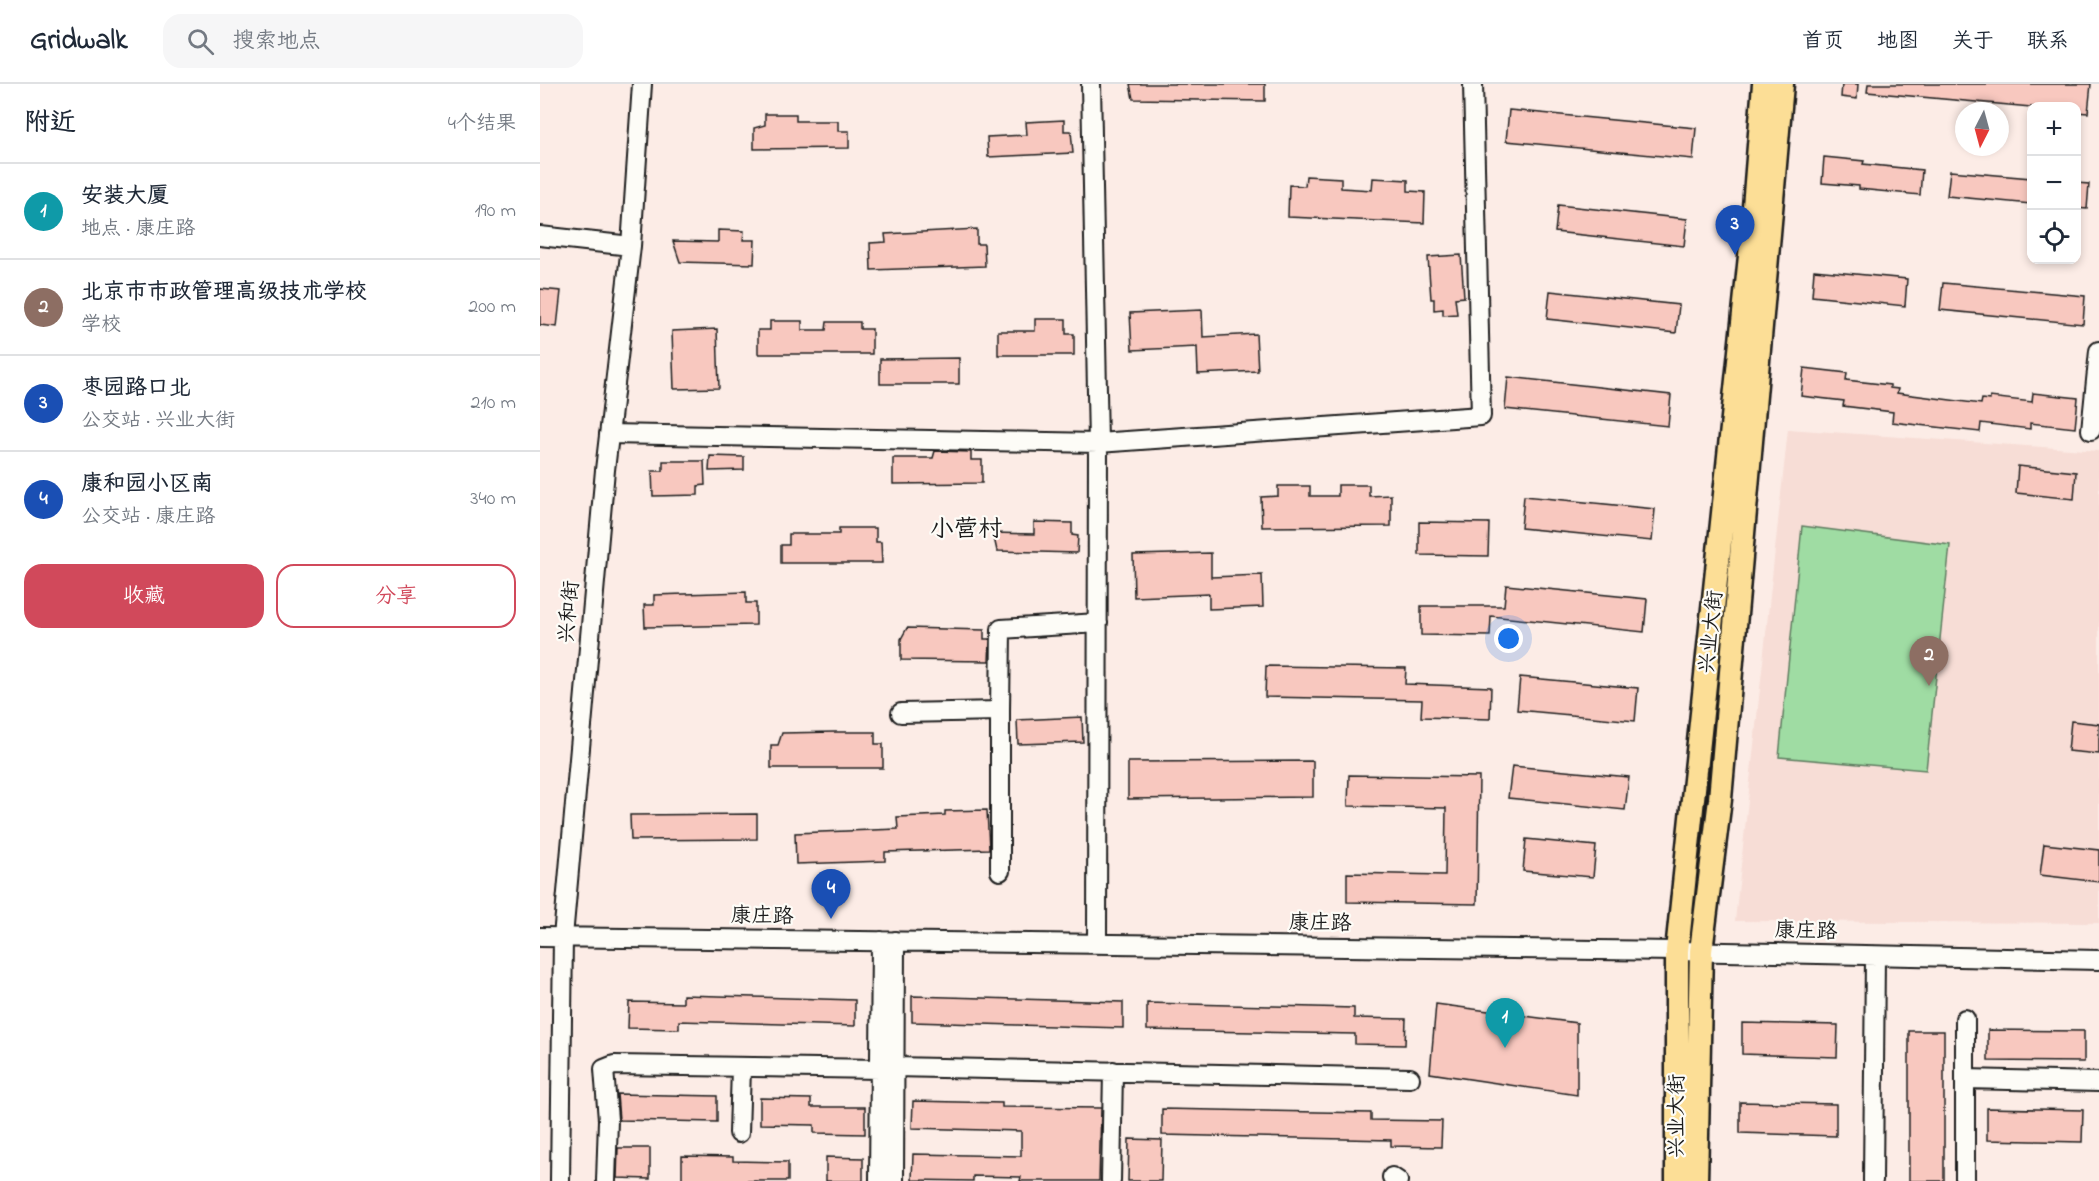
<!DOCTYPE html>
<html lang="zh">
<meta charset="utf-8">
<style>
:root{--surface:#fff;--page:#f6f6f7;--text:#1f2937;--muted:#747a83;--line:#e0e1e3;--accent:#d1495b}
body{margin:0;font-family:"Indie Flower","LXGW WenKai TC",sans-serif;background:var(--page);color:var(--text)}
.controls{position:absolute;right:18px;top:18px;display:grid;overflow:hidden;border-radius:12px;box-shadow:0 3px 9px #0003}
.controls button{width:54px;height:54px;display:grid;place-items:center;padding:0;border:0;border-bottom:2px solid var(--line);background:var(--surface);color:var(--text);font:30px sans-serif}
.compass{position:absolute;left:1415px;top:18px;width:54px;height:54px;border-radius:50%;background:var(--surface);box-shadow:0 3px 9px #0003;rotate:186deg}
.you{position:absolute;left:969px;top:555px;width:21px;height:21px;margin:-15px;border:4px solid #fff;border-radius:50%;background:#1a73e8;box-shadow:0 0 0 9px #1a73e833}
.badge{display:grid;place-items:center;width:39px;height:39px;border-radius:50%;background:var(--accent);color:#fff;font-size:20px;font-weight:700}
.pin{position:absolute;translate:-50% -50px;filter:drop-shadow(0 2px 3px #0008)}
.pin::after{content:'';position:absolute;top:32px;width:21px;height:18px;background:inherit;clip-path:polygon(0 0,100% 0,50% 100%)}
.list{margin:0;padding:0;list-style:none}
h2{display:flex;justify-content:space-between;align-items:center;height:78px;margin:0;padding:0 24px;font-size:26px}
h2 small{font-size:20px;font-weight:400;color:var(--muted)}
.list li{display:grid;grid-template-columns:39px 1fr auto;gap:18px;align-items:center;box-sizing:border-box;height:96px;padding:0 24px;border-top:2px solid var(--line)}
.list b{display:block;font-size:22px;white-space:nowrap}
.list p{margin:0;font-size:20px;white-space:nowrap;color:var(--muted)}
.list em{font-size:20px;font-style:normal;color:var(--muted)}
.actions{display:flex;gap:12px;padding:18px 24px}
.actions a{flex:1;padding:14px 0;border:2px solid var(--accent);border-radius:18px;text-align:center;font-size:21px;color:var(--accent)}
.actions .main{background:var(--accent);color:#fff}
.icon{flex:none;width:33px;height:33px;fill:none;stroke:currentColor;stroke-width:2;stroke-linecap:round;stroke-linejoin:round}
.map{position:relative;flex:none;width:1559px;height:1097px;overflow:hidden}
header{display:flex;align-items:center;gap:36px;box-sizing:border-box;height:84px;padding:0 30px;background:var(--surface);border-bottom:2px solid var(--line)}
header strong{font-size:28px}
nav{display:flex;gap:33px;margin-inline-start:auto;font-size:21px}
.search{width:420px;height:54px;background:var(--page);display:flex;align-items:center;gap:15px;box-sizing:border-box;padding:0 21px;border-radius:18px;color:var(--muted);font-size:22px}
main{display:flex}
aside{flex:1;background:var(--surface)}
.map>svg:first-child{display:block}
.built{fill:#f7ddd6}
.green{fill:#9fdca3;stroke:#5e7c60;stroke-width:1.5}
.building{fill:#f8c8bf;stroke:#1c1c1c;stroke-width:1.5}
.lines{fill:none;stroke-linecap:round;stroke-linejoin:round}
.minor-casing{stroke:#1c1c1c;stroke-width:22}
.major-casing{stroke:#1c1c1c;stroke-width:27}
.minor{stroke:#fdfcf7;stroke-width:18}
.major{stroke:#fcde96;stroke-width:22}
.labels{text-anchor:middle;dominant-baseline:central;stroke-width:4.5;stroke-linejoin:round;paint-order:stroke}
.street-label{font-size:21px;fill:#1c1c1c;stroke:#fdfcf7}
.quarter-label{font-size:24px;fill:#1c1c1c;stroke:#fdfcf7}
</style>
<header>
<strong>Gridwalk</strong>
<div class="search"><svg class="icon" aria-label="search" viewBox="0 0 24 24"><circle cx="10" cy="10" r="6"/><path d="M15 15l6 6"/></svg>搜索地点</div>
<nav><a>首页</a><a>地图</a><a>关于</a><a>联系</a></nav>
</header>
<main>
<aside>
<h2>附近<small>4个结果</small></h2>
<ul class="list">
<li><span class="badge" style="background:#0f9aa8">1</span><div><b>安装大厦</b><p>地点 · 康庄路</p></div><em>190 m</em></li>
<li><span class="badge" style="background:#8d6e63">2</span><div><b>北京市市政管理高级技术学校</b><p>学校</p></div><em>200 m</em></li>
<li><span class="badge" style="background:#1a4fb4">3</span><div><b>枣园路口北</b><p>公交站 · 兴业大街</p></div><em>210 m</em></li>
<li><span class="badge" style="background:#1a4fb4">4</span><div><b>康和园小区南</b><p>公交站 · 康庄路</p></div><em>340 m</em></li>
</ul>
<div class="actions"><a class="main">收藏</a><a>分享</a></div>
</aside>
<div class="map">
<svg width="1559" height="1097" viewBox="0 0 1559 1097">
<rect width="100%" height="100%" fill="#fcece6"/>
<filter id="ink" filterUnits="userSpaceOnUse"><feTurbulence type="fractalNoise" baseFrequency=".0167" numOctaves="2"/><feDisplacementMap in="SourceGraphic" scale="12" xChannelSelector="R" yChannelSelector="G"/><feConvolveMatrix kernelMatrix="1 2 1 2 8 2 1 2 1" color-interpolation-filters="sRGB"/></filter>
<g filter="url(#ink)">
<path class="built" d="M1248,345l311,22v472l-364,-2z"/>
<path class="green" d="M1262,442l148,19 -24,225 -147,-13z"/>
<path class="building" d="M590,0h135v17l-132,-2z
M1302,0h16l-1,15 -16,-2z
M1328,0h223l-3,29 -12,-1v-6l-45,1 -164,-15z
M969,26l187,18 -3,31 -187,-18z
M225,30h31v7h42v10h11v17l-95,1v-21l11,-3z
M524,36v11h7l2,22 -85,4 -1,-20 40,-2 -1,-13z
M1284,73l40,4 -1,3 59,6 -2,25 -61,-6v-3l-37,-3z
M1410,87l81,7v26l-84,-8z
M766,92l35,2v10l31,2 1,-12 35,2v11l17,1 -1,31 -136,-6 1,-32 16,1z
M1536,99l13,1 -2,25 -11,-1z
M1018,121l129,14 -3,27 -129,-14z
M437,145v15h7l1,22 -114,4 -1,-27 16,-1 -1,-8z
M178,146l26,1 -1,9h12l-1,24 -74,-2 -7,-21 45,1z
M921,171l3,42 -9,1 2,16 -14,1v-6l-9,1v-11h-3l-3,-42z
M1274,186l93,9 -2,27 -93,-10z
M1403,199l142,13 -2,28 -143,-14z
M0,205l21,2 -4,36 -17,-2z
M1010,207l129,14 -3,28 -129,-14z
M662,226l1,27 53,-3 2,37 -60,3 -1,-27 -65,3 -2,-37z
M495,235h31v15h8v21h-76v-24h37z
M230,237h32v9h24l1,-8h33v7h12v25h-114v-24h12z
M177,245l2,59 -45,1 -2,-58z
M419,274v26h-79v-25z
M1264,284l43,5 -1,7 44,5v3l8,1 -1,4 84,11 1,-5 8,1v-3l42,5 1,-9 45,5 -3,30 -45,-5v6l-49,-6 -1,9 -88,-10 1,-10 -50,-6 1,-5 -43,-5z
M968,293l163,18 -3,31 -163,-17z
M395,367l36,1v8h11v23l-89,1v-26h40z
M170,372l34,1v13l-35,1z
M123,377h41l1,24 -7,1v9l-45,1 -1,-25h11z
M1478,382l58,6 -2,27 -58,-6z
M798,401h31v11l22,-1v31l-129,1 -1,-30 17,-1v-10h32v10h28z
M984,412l131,13 -3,32 -131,-13z
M494,438l38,1v12l6,1 -1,17 -80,-2 -4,-18 41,1z
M879,438l70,1 -1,33 -69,-1z
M299,444h37v14h5l1,21h-101v-18h8v-11h50z
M671,469v24l51,-2 1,32 -54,2v-15l-75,3 -1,-42z
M966,501l141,14 -3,33 -153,-16 -1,20 -69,-1v-29h83z
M206,508v11h10v22l-111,2 -1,-22h10v-10z
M367,544l77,2v9h6l-1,22 -88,-1v-21z
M726,582l140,2 -1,16 86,3 -1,32 -69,-2 1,-17 -157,-3z
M980,593l118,11 -3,33 -118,-11z
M542,633l1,25 -65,2 -1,-24z
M1531,637l28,3v30l-31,-3z
M295,648h40v12h8v24h-112v-23h7l4,-12z
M773,677v36l-185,2v-37z
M972,682l117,11 -4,33 -117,-12z
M809,691l130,2 -2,127 -130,-2v-29l98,2 1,-67 -98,-2z
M447,726l2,39 -104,3v9l-89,3 -1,-31 103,-4 -1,-12 48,-2v-4z
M217,730v25l-126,1 -1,-25z
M986,755l70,7 -3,31 -70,-6z
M1504,760l55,6v32l-59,-7z
M143,911l172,5v26l-176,-5v8l-51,-1 1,-26 54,1z
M372,912l211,6v26l-211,-6z
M607,919l207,5v10l52,1 -1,26 -50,-1v-10l-208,-4z
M896,920l141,19v72l-147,-22z
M1202,939l96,2 -1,32 -95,-3z
M1448,946l96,1v31l-96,-1z
M1369,947h35v150h-35z
M77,1010l100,2v26l-98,-2z
M220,1014l51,1v8h54v27l-51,-1v-8l-54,-1z
M373,1017l89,2v4l99,1 -2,73h-79l1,-4 -48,-1v5l-61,-1 1,-26 108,2v-25l-109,-3z
M1200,1018l96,2v32l-96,-3z
M1447,1024l96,2 -1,32 -95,-2z
M622,1025l209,4v7l71,1 -1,26 -50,-1v-6l-229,-5z
M589,1055l33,1 -1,41h-33z
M78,1064h32v31l-33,-1z
M142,1072l51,1v4l55,1v19h-106z
M286,1073l37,1v23h-37z"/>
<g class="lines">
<g class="minor-casing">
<path id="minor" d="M551,0l7,359 -1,501
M0,152l91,10
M1551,346l8,-79
M69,350l489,9 383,-27 -8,-332
M361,629l99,-2 1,-82 97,-6
M460,787v-160
M0,853l1137,14 422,9
M1425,935v162
M1425,995l134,3
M199,1049l2,-65
M852,1093l6,4
M20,1097l3,-244 42,-467 26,-224 11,-162
M66,1097l2,-61 -4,-51 10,-4 266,4 14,-2 516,11
M339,1097l2,-240
M354,1097l1,-240
M571,1097l2,-110
M1333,1097l2,-225"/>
</g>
<g class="major-casing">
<path id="major" d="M1137,1097v-230l73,-695 14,-172
M1156,1097l5,-230 19,-152 62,-715"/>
</g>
<use href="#minor" class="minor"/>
<use href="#major" class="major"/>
</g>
</g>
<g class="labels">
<g class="street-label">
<text transform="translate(30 528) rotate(-85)">兴和街</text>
<text transform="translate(1172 548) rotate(-84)">兴业大街</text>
<text transform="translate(222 833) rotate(1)">康庄路</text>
<text transform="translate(780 840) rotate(1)">康庄路</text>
<text transform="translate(1266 848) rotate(2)">康庄路</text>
<text transform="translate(1138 1032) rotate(-90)">兴业大街</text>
</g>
<g class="quarter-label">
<text x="426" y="446">小营村</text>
</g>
</g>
</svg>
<div class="controls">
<button>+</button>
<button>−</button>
<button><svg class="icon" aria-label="locate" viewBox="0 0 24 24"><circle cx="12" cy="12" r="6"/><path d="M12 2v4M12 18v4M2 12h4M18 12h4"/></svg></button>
</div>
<svg class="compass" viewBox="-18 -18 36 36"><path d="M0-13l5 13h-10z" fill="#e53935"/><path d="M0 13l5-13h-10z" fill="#747a83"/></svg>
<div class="you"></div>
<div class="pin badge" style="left:965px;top:964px;background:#0f9aa8">1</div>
<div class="pin badge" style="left:1389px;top:602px;background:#8d6e63">2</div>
<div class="pin badge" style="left:1195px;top:171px;background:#1a4fb4">3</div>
<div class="pin badge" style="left:291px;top:835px;background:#1a4fb4">4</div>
</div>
</main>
